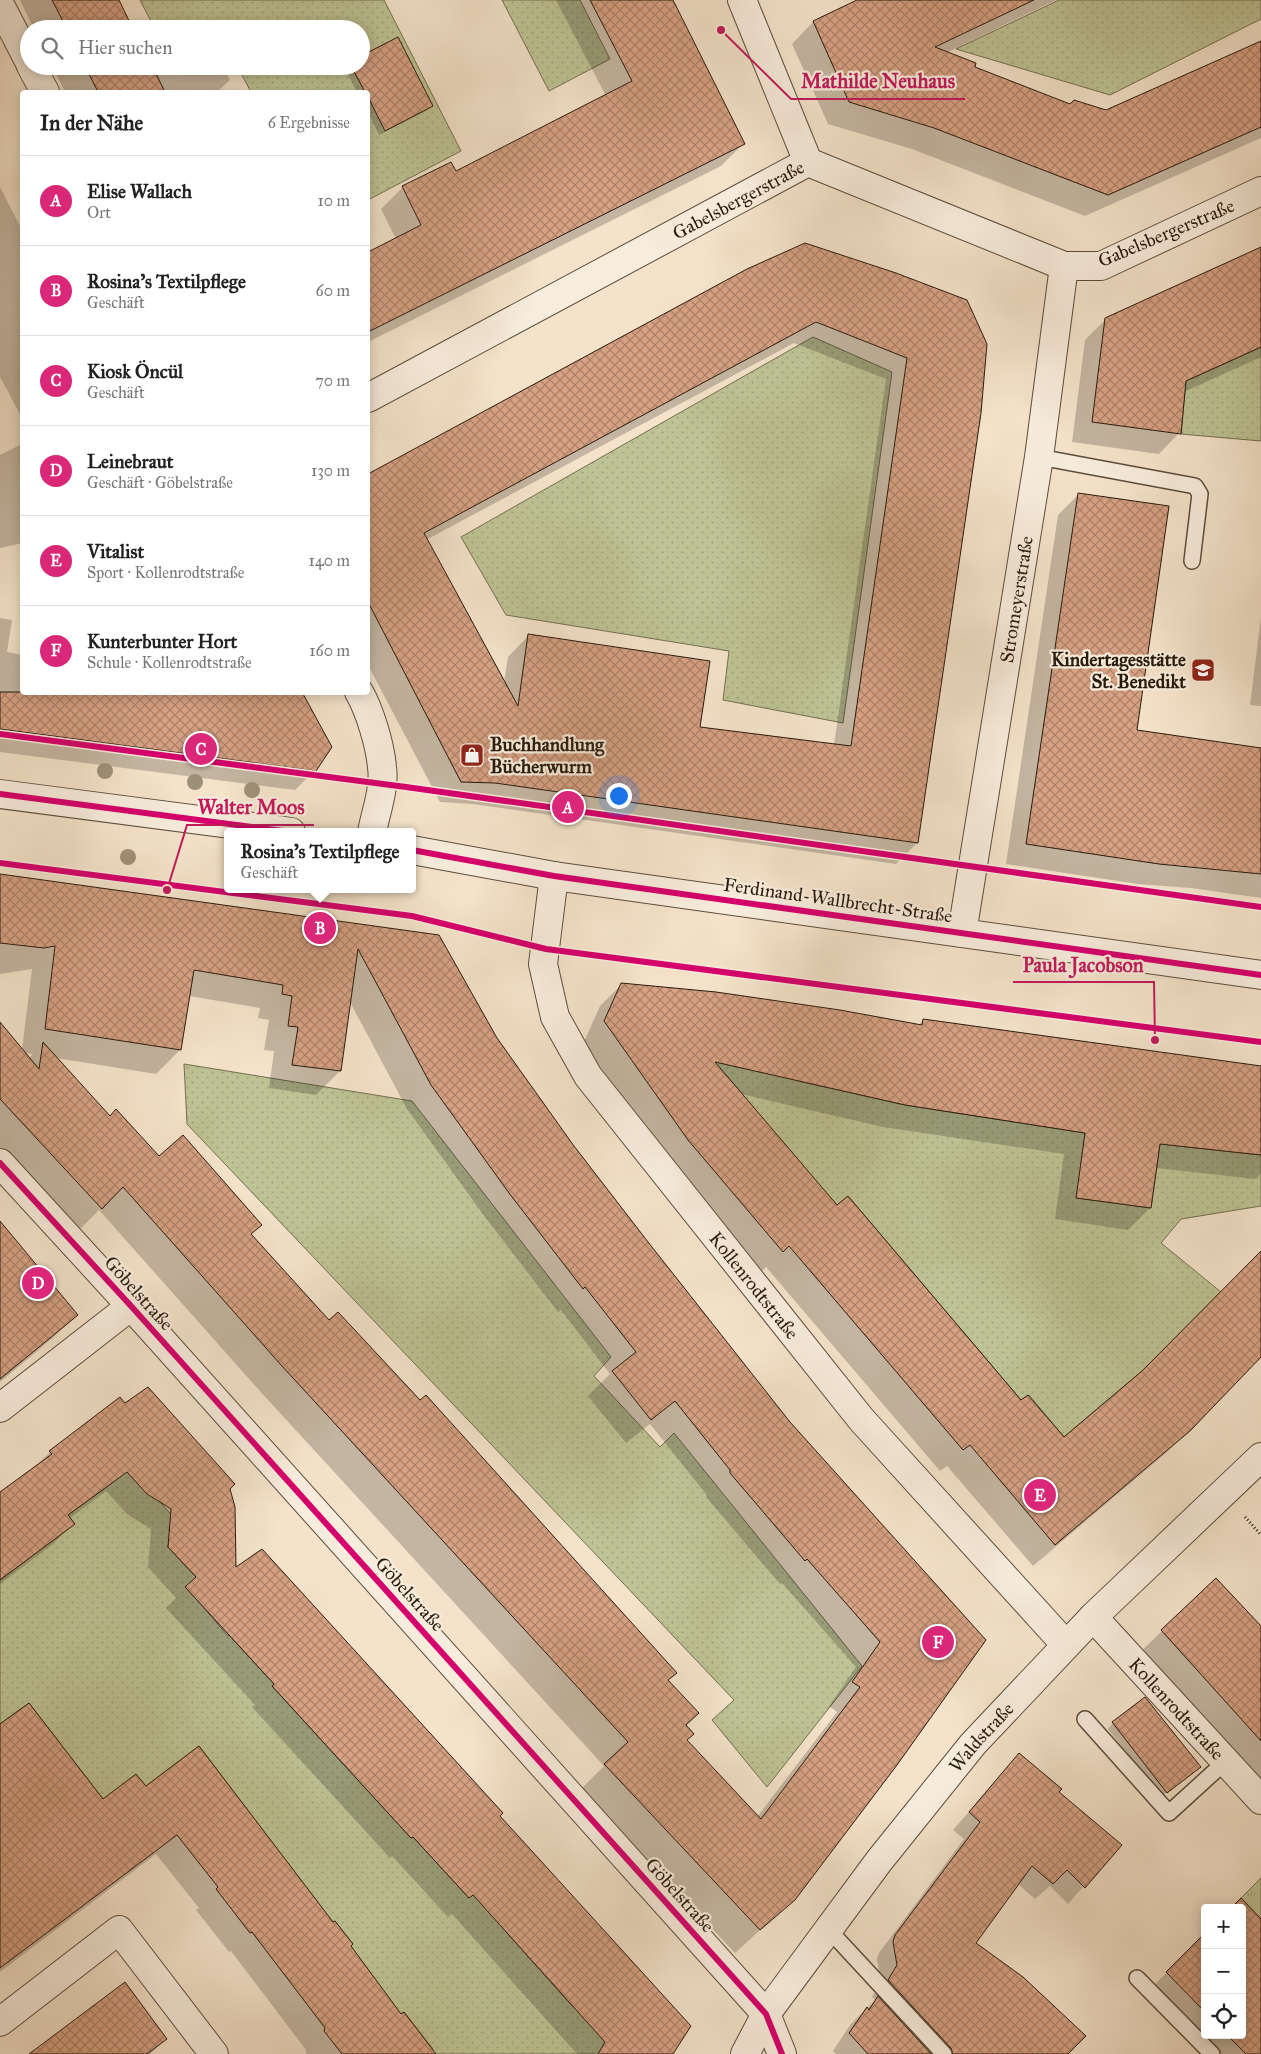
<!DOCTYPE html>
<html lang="de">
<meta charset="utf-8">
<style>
:root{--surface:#fff;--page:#f2f2f2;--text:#222;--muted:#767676;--line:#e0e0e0;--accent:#db2777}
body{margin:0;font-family:"IM FELL Great Primer",serif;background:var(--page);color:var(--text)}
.controls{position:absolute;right:15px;bottom:15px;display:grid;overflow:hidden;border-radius:5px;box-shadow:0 2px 12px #0003}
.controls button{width:45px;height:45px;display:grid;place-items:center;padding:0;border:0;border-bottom:1px solid var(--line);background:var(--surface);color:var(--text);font:25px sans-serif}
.you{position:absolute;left:618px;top:795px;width:18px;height:18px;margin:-12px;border:4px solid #fff;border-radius:50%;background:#1a73e8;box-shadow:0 0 0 8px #1a73e833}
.badge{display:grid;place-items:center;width:32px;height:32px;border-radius:50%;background:var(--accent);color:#fff;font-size:16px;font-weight:700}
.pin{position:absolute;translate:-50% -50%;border:2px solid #fff;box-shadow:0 1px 5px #0006}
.popup{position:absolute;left:224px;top:828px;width:192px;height:65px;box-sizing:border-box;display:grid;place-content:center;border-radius:5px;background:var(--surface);filter:drop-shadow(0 1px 4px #0005);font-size:16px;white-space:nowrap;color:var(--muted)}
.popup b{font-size:19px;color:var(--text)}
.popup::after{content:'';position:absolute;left:50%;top:100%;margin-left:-10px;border:10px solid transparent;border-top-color:var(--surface)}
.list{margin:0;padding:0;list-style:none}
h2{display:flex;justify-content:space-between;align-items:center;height:65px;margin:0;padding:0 20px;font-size:21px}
h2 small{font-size:16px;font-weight:400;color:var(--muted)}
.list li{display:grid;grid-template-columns:32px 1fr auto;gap:15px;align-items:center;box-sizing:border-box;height:90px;padding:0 20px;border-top:1px solid var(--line)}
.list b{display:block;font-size:19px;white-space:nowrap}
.list p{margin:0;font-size:16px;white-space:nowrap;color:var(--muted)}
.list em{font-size:16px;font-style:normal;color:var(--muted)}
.icon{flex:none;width:28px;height:28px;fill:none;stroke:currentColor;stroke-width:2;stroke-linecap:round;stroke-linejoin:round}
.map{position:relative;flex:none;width:1261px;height:2054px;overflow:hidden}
.search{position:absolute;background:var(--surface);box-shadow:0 2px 12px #0003;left:20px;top:20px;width:350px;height:55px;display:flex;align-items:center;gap:12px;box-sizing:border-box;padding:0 18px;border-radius:28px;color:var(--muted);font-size:19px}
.panel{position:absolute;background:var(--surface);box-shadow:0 2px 12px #0003;left:20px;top:90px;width:350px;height:605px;border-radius:5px}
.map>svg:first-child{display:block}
.grass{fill:url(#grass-tufts);stroke:#746f50}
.garden{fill:url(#garden-dots);stroke:#746f50}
.shadow{fill:#0003;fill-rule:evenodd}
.building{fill:url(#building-cross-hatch);stroke:#291b0c;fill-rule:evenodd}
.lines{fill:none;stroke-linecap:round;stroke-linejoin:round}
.service-casing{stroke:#5c4d3c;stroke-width:18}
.minor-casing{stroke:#5c4d3c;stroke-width:30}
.tertiary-casing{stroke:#5c4d3c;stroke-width:30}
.path{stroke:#291b0c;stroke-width:3;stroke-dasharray:1 2.5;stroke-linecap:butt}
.service{stroke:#f8eddd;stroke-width:15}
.minor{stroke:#f8eddd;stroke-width:28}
.tertiary{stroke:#f8eddd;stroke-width:28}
.cycleway-casing{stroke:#f8eddd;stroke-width:9}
.cycleway{stroke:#d6006c;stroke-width:6}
.tree{fill:#9d9078}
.labels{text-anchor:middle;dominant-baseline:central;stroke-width:4.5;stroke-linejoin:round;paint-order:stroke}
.street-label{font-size:19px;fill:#291b0c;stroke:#f8eddd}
.poi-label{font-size:19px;font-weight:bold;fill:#291b0c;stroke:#f8eddd;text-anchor:end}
.leader{fill:none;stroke:#c2185b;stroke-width:2}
.callout-dot{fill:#c2185b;stroke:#f8eddd;stroke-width:2}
.callout-label{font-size:20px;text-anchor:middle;font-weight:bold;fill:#c2185b;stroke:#f8eddd;stroke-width:4.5;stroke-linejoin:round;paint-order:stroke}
</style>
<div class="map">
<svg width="1261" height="2054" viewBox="0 0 1261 2054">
<defs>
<pattern id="grass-tufts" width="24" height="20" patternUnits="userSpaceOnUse" patternTransform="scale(1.25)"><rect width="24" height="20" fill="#bec395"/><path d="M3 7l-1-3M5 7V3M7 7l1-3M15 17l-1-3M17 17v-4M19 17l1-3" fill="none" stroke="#a3a77f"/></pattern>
<pattern id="garden-dots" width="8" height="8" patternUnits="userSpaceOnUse" patternTransform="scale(1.25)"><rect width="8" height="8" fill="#bec395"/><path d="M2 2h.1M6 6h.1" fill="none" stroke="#a3a77f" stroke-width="1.8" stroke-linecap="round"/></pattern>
<pattern id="building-cross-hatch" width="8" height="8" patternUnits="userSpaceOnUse" patternTransform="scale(1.25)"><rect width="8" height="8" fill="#d7a183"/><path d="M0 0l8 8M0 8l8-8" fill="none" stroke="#ae826a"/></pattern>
</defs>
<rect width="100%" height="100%" fill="#f4e3ca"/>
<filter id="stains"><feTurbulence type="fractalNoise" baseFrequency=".004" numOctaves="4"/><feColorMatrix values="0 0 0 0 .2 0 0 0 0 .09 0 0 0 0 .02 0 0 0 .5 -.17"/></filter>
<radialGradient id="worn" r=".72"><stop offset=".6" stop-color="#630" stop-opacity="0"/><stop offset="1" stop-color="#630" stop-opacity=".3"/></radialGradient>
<path class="grass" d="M1261,1878v41l-20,-21z"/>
<path class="garden" d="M140,0h244l77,151 -93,49v-108h-117l-14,-26h124v-37h-143l-1,-2 -4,2h-58z
M502,0h78l30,59 -61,32z
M1059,0h202v19l-151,76 -154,-46z
M813,337l79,35 -49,351 -120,-23 6,-49 -223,-36 -45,-78z
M1261,347v94l-80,-7 5,-53z
M719,1052l79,29 107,24 180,28 -8,65 74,10 9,-64 101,11v51l-80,13 -20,24 60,49 -79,79 -78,66 -35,-42 -8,5 -173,-204 -11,9 -127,-137z
M184,1064l228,37 199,256 -17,19 66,71 14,-14 188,233 -95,121 -55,-67 22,-20 -547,-576z
M130,1454l30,48 14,16 -4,4 -1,9 6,8 -8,7 29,31 -10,10 42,49 1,-1 45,49 -2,2 139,152 2,-1 56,61 10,-9 30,32 -7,6 12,14 16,3 -7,7 49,55 45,36 -19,12h-171l6,-5 -29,-37 -7,6 -47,-72 2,-2 -17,-23 -3,1 -133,-176 -53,40 -43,13 -74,-96 -29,21v-144l74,-56 -6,-9 44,-32z"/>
<path class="shadow" d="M20,0h98l14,29h-98z
M556,0h116l71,144 -22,22 -353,176v-88l28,-15 -15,-30 22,-22 52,-14 151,-77z
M859,0h197l-110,53 27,15 97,37 36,7 155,-70v96l-176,78 -173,-67 -84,-25 -36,-80 21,-22z
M52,66h171l7,14 -13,12h-152z
M348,66h13l71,39 -6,6 -47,24 -11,-23v-20h-11l-12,-23z
M0,187l22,43v188l-22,-41z
M1261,248v109l-77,35 -5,41 -20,21 -87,-12 13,-102 21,-21z
M747,271l219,30 -49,542 -21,21 -423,-60 -33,-2 -72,-137v-189zM794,343l92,36 -52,366 -135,-17 -170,-93 -21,22 -4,25 -78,-142z
M22,444v99l-22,5v-93z
M1079,494l56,237 126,18v149l-70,-10 -53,-4 -132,-20 52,-349z
M1261,617v89l-11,-1z
M0,618l12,2 -5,32 15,3v37l293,78 -20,20 -295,-38z
M0,875l438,61 58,102 77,108 216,277 195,217 -190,259 -59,54 -154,-164 23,-23 -346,-377 -159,-179 -22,22 -77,-84v-124l22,26 10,-81 -32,5zM189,996l71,12 -2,10 11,2 -5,30 10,1 -5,37 47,7 24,-24 10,-69 57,107 78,108 73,95 3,-2 49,64 -22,22 38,47 24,-19 56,70 1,4 73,86 2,-1 74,84 -27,39 8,6 -80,105 -71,-76 -1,-16 -18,-44 8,-8 -346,-351 -79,-88 -140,-117 -54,-59 100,16 24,-24zM24,1053l9,1 -4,4z
M622,984l296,42 5,-6 338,47v106l-6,6 -99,-11 -6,40 -22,22 -73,-11 9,-65 -181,-27 -142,-33 96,113 184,195 43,37 77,-66 120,-121v104l-94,96 -134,114 -86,-100 -7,5 -174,-204 -5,5 -94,-110 -84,-118 17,-38z
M0,1224l77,90 -23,23 -54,45z
M50,1452l179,37 6,80 263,247 192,211 -17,27h-96l-125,-140 -4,3 -56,-61 -2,2 -43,-47 -95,-104 3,-2 -89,-97 10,-10 -28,-31 3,-38 -24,-15 -21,-23 -37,28 4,5 -20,20 -53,40v-88l30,-24z
M1216,1579l45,49v172l-128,-141z
M1113,1723l87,44 -39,30 -53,-68z
M0,1726l103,75 42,-14 204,159 52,70 33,38h-128v-4l-75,-99 -2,1 -33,-42 3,-2 -43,-54 -156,118z
M1019,1755l39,37 62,53 -52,59 -18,-18 -15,13 -17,-15 -43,59 91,111h-230l-3,-3 17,-26 25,-25 -3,-3 9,-14 -4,-24 2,-6 85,-114 -11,-9z
M1242,1908l19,13v133h-48l-63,-65 55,-54v100h37z
M165,2039l-15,15h-115z"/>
<path class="building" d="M52,0h67l14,29h-66z
M590,0h83l72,144 -377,188v-80l53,-27 -19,-39 49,-24 5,9 176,-90z
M857,0h177l-99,47 41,16 -1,4 95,37 4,-4 32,10 155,-69v86l-153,68 -174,-67 -85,-26 -36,-81z
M398,37l35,69 -48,25 -17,-34v-5h-3l-14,-26h10v-10z
M85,66h67l13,26h-67z
M805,243l91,30 71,27 20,44 -6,69 -63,430 -423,-60 -34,-1 -93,-180v-128l379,-205zM816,322l91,36 -56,388 -151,-19 10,-66 -182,-27 -10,72 -94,-173z
M1261,247v100l-75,34 -5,53 -89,-12 13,-104z
M1078,493l91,13 -32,224 124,18v126l-102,-10 -133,-20z
M0,692h302l30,55 -16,24 -316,-42z
M0,874l439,61 58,103 77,108 74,96 142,180 196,218 -89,125 -102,135 -35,30 -156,-166 24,-22 -347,-377 -158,-178 -21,22 -102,-110v-77l39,47 4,-27 67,74 6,-7 43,47 24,-21 79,90 -11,9 78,86 9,-8 82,88 6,-5 251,278 -9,7 31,33 -13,12 8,9 -7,6 74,79 99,-132 -8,-5 28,-40 -73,-83 -2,2 -75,-88v-3l-55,-69 -24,19 -39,-49 24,-19 -51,-65 -2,2 -74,-96 -78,-108 -73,-136 -17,122 -49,-6 6,-38 -10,-1 4,-30 -10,-2 1,-9 -89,-15 -13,80 -136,-21 10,-83 -11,2 -44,-5z
M621,983l95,9 124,18 82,15 1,-6 338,47v89l-101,-11 -9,64 -75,-10 9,-65 -180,-28 -190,-43 122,143 11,-9 173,204 7,-5 36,42 78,-66 119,-120v106l-71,74 -135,114 -85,-100 -7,5 -174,-204 -6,6 -95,-112 -84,-119z
M0,1221l78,94 -78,64z
M148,1387l87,97 -5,5 5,18 1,60 26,-18 241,264 -3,3 191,210 -18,28h-75l7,-12 -132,-147 -4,3 -56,-61 -2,1 -44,-48 -95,-104 2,-2 -89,-97 11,-10 -28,-30 3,-38 -24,-15 -20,-22 -59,43 7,9 -75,56v-88l52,-38 -3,-3 71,-54 5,6z
M1216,1578l45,48v115l-100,-111z
M1145,1697l56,70 -34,26 -55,-71z
M29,1703l74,96 33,-25 10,12 53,-40 134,176 2,-1 18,23 -2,2 50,68 3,-2 32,42h-94l-18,-23 1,-3 -73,-96 -2,1 -34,-44 2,-2 -41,-52 -177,133v-244z
M1019,1753l43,36 -3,3 63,53 -37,43 -18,-18 -14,14 -21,-18 -56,77 47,34 63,59 -18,18h-115l-2,-6 -63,-68 9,-15 -4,-23 2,-7 85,-113 -11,-10z
M1241,1898l20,21v135h-15l-19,-19h15v-127h-11z
M1205,1933v79l-39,-40z
M125,1982l42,57 -20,15h-118z
M878,1996l53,58h-63l-19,-21 18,-26 2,3z"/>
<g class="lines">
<g class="service-casing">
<path id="service" d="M1039,457l156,29 5,8 -8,67
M1085,1719l84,94 57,-52
M829,1930l115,124
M1137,1978l75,76"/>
</g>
<g class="minor-casing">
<g id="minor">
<path d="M742,0l66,162"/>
<path d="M0,5l29,56"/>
<path d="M31,66l14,26"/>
<path id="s1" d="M368,398l440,-236 256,104h37l160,-75"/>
<path d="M359,692c11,19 21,53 23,75 3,21 -6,44 -10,65"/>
<path id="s2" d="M554,876l-11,88 12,53 33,59 273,343 205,226"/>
<path id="s3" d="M962,933l77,-476 25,-191"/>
<path d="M0,1163l131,143 635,708 16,40"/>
<path d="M0,1408l131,-102"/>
<path id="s4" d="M1093,1617l168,183"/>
<path d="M0,2022l119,-92 95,124"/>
<path id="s5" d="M745,2054l21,-40 113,-153 94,-117 120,-127 168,-160"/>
</g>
</g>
<g class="tertiary-casing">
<path id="tertiary" d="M0,794l291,38
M412,850l142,26 707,99"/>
</g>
<path class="path" d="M1245,1517l16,18"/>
<use href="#service" class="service"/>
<use href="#minor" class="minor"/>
<use href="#tertiary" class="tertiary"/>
<g class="cycleway-casing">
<path id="cycleway" d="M0,734l406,53 855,120
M0,794l291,38
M412,850l142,26 707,99
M0,863l412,53 134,33 715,93
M0,1163l131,143 635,708 16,40"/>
</g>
<use href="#cycleway" class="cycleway"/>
</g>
<g class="tree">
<circle cx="105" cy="771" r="8"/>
<circle cx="195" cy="782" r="8"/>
<circle cx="252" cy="790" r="8"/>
<circle cx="128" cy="857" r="8"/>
</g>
<defs>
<g id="school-square" transform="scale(1.25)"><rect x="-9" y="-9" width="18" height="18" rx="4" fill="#8f2418" stroke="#f8eddd"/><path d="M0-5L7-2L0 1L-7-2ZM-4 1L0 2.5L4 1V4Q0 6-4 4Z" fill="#fff"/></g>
<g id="shop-square" transform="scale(1.25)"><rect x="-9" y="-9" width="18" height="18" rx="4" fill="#8f2418" stroke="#f8eddd"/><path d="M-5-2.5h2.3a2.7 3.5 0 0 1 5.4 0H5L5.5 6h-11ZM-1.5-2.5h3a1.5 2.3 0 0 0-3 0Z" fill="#fff"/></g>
</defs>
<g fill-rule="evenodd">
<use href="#school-square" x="1203" y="670"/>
<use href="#shop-square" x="472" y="755"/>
</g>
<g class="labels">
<g class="street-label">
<text stroke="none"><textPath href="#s1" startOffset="420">Gabelsbergerstraße</textPath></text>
<text transform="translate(1166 233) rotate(-23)">Gabelsbergerstraße</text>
<text stroke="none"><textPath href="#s3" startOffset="338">Stromeyerstraße</textPath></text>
<text transform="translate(838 900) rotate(8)">Ferdinand-Wallbrecht-Straße</text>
<text stroke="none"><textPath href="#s2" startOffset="478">Kollenrodtstraße</textPath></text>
<text transform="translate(139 1293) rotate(48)">Göbelstraße</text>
<text transform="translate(410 1594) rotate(48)">Göbelstraße</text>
<text stroke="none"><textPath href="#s4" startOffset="124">Kollenrodtstraße</textPath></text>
<text stroke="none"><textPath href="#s5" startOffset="396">Waldstraße</textPath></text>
<text transform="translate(680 1895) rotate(48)">Göbelstraße</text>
</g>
<g class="poi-label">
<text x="1186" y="659">Kindertagesstätte<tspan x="1186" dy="22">St. Benedikt</tspan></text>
<text x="490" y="744" text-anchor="start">Buchhandlung<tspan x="490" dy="22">Bücherwurm</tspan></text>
</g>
</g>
<path class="leader" d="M721 30L791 99H965M167 890L187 825H314M1155 1040L1154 982H1013"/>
<g class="callout-dot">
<circle cx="721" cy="30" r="5"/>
<circle cx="167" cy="890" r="5"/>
<circle cx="1155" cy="1040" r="5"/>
</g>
<g class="callout-label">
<text x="878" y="88">Mathilde Neuhaus</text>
<text x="251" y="814">Walter Moos</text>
<text x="1083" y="972">Paula Jacobson</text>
</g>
<rect width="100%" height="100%" filter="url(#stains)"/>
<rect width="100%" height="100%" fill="url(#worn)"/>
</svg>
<div class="controls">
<button>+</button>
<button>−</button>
<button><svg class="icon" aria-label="locate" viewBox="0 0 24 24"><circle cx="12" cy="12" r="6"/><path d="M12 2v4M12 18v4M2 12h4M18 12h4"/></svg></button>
</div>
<div class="you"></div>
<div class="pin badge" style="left:568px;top:807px">A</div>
<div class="pin badge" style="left:320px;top:928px">B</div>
<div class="popup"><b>Rosina's Textilpflege</b>Geschäft</div>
<div class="pin badge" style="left:201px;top:749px">C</div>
<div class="pin badge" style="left:38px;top:1283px">D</div>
<div class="pin badge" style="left:1040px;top:1495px">E</div>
<div class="pin badge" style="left:938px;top:1642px">F</div>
<div class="search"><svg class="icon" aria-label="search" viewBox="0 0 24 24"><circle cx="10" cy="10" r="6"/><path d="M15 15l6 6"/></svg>Hier suchen</div>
<section class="panel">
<h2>In der Nähe<small>6 Ergebnisse</small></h2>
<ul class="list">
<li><span class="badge">A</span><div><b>Elise Wallach</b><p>Ort</p></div><em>10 m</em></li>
<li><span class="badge">B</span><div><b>Rosina's Textilpflege</b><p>Geschäft</p></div><em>60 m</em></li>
<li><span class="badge">C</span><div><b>Kiosk Öncül</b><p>Geschäft</p></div><em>70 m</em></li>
<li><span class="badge">D</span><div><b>Leinebraut</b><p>Geschäft · Göbelstraße</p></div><em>130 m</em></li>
<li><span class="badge">E</span><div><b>Vitalist</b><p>Sport · Kollenrodtstraße</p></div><em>140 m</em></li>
<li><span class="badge">F</span><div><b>Kunterbunter Hort</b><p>Schule · Kollenrodtstraße</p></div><em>160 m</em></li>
</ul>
</section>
</div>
